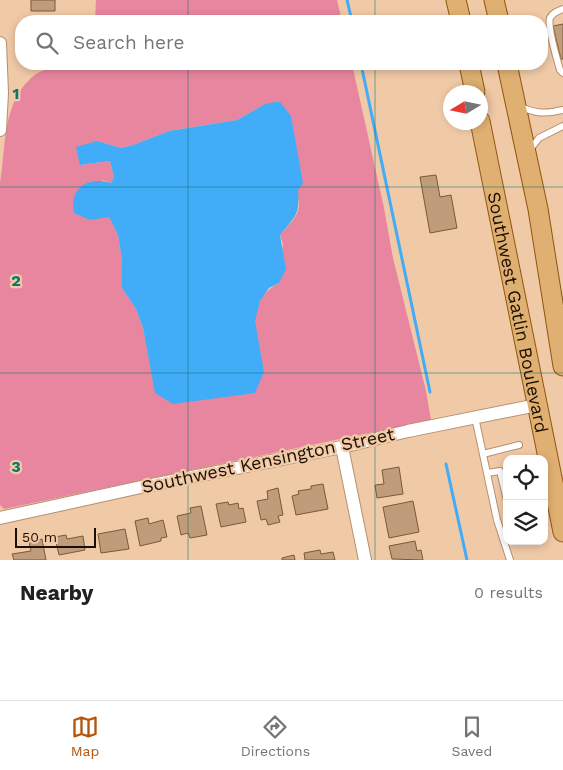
<!DOCTYPE html>
<style>
:root{--surface:#fff;--page:#f6f6f6;--text:#202124;--muted:#757577;--line:#e0e0e0;--accent:#b45309}
body{margin:0;font-family:"Work Sans",sans-serif;background:var(--page);color:var(--text)}
.controls{position:absolute;right:15px;bottom:15px;display:grid;overflow:hidden;border-radius:10px;box-shadow:0 2px 8px #0003}
.controls button{width:45px;height:45px;display:grid;place-items:center;padding:0;border:0;border-bottom:1px solid var(--line);background:var(--surface);color:var(--text);font:25px sans-serif}
.compass{position:absolute;left:443px;top:85px;width:45px;height:45px;border-radius:50%;background:var(--surface);box-shadow:0 2px 8px #0003;rotate:260deg}
.scale{position:absolute;left:15px;bottom:12px;width:81px;box-sizing:border-box;padding-left:5px;border:2px solid #1b0e03;border-top:0;font-size:14px;line-height:18px;white-space:nowrap;color:#1b0e03;-webkit-text-stroke:4px #f0c9a7;paint-order:stroke}
.list{margin:0;padding:0;list-style:none}
h2{display:flex;justify-content:space-between;align-items:center;height:65px;margin:0;padding:0 20px;font-size:21px}
h2 small{font-size:16px;font-weight:400;color:var(--muted)}
.icon{flex:none;width:28px;height:28px;fill:none;stroke:currentColor;stroke-width:2;stroke-linecap:round;stroke-linejoin:round}
.map{position:relative;flex:none;width:563px;height:560px;overflow:hidden}
.search{position:absolute;background:var(--surface);box-shadow:0 2px 8px #0003;left:15px;right:15px;top:15px;height:55px;display:flex;align-items:center;gap:12px;box-sizing:border-box;padding:0 18px;border-radius:20px;color:var(--muted);font-size:19px}
.sheet{height:140px;background:var(--surface)}
nav{display:flex;justify-content:space-around;align-items:center;box-sizing:border-box;height:70px;border-top:1px solid var(--line);background:var(--surface);font-size:14px;color:var(--muted)}
nav a{display:grid;justify-items:center;gap:2px}
nav .on{color:var(--accent)}
.map>svg:first-child{display:block}
.green{fill:#e8869f;fill-rule:evenodd}
.water{fill:#41acf8}
.lines{fill:none;stroke-linecap:round;stroke-linejoin:round}
.stream{stroke:#41acf8;stroke-width:3}
.building{fill:#c09c7a;stroke:#7a5939}
.service-casing{stroke:#b5906f;stroke-width:8}
.minor-casing{stroke:#b5906f;stroke-width:14}
.primary-casing{stroke:#8e550f;stroke-width:21}
.service{stroke:#fff;stroke-width:6}
.minor{stroke:#fff;stroke-width:12}
.primary{stroke:#e0b073;stroke-width:19}
.grid{fill:none;stroke:#0f766e;stroke-width:1;stroke-opacity:0.55}
.labels{text-anchor:middle;dominant-baseline:central;stroke-width:4.5;stroke-linejoin:round;paint-order:stroke}
.street-label{font-size:18px;fill:#1b0e03;stroke:#f0c9a7}
.grid-label{font-size:16px;text-anchor:middle;font-weight:bold;fill:#0f766e;stroke:#f0c9a7;stroke-width:4.5;stroke-linejoin:round;paint-order:stroke}
</style>
<div class="map">
<svg width="563" height="560" viewBox="0 0 563 560">
<rect width="100%" height="100%" fill="#f0c9a7"/>
<path class="green" d="M96,0h241l5,21h-247z
M67,64h285l32,144 9,50 33,133 5,29 -427,89 -4,-4v-322c6,-36 2,-78 31,-105 8,-8 25,-12 36,-14zM265,104c8,21 36,84 34,102 -1,12 -12,20 -19,29l3,9 -4,39c-14,7 -24,21 -24,38 -1,6 2,14 3,20l-102,52 -13,-65 -7,-19 -14,-21v-28l-4,-25 -9,-18 -7,-37 9,3 3,-6 -4,-16 -30,4 17,-24 24,7 12,-3 36,-14 68,-11z"/>
<path class="water" d="M275,102h5l11,14 12,67 -5,7c2,26 -3,26 -18,45l6,34 -7,14 -10,5 -9,13 -5,20 9,51 -9,21 -82,11 -18,-11 -12,-65 -7,-19 -14,-21v-28l-4,-25 -9,-18 -19,3 -16,-7c-5,-25 14,-37 37,-30l3,-6 -4,-16 -30,4 -4,-18 21,-6 24,7 12,-3 36,-14 68,-11 28,-16z"/>
<g class="lines">
<path class="stream" d="M347,0l5,21
M361,64l69,328
M446,464l21,96"/>
</g>
<path class="building" d="M31,0h24v11h-24z
M563,24v35h-2l-8,-33z
M436,175l4,22 11,-2 6,33 -27,5 -10,-56z
M399,467l4,27 -26,4 -2,-13 9,-1 -2,-14z
M323,484l5,25 -32,6 -4,-19 7,-2 -1,-3 13,-2v-3z
M278,488l5,27 -5,1 2,6 -12,3 -2,-6 -5,1 -4,-19 11,-2 -1,-8z
M413,501l6,31 -30,6 -6,-31z
M228,502l1,3 9,-2 1,6 4,-1 3,14 -25,5 -5,-23z
M201,506l6,29 -17,3 -2,-5 -7,2 -4,-19 14,-3 -1,-5z
M148,518l1,6 14,-4 4,17 -6,1v3l-21,5 -5,-25z
M125,529l4,20 -28,4 -3,-19z
M66,535l1,4 16,-3 2,14 -26,5 -4,-18z
M42,539l4,21h-32l-2,-6 19,-3 -2,-9z
M415,541l2,10 4,-1 2,10 -31,-1 -3,-13z
M320,550l1,4 12,-2 2,8h-30l-1,-7z
M294,555l1,5h-13v-2z"/>
<g class="lines">
<g class="service-casing">
<path id="service" d="M563,9c-5,2 -11,4 -13,9 -3,10 7,41 10,52l3,3
M519,106c17,8 26,8 44,4
M529,151l10,-13 24,-12
M475,417l22,103 13,40
M483,454l36,-9
M487,473l13,-2 7,29"/>
</g>
<g class="minor-casing">
<path id="minor" d="M0,43l2,50 -2,37
M342,447l23,113
M0,518l141,-31 201,-40 66,-16 129,-26"/>
</g>
<g class="primary-casing">
<g id="primary">
<path d="M456,0l5,21"/>
<path d="M494,0l5,21"/>
<path d="M469,64l6,28"/>
<path d="M507,64l31,145 25,157"/>
<path id="s1" d="M480,121l83,411"/>
</g>
</g>
<use href="#service" class="service"/>
<use href="#minor" class="minor"/>
<use href="#primary" class="primary"/>
</g>
<path class="grid" d="M188,0v21M375,0v21M188,64v496M375,64v496M0,187h563M0,373h563"/>
<g class="labels">
<g class="street-label">
<text stroke="none"><textPath href="#s1" startOffset="195">Southwest Gatlin Boulevard</textPath></text>
<text transform="translate(268 460) rotate(-12)">Southwest Kensington Street</text>
</g>
</g>
<g class="grid-label">
<text x="16" y="99">1</text>
<text x="16" y="286">2</text>
<text x="16" y="472">3</text>
</g>
</svg>
<div class="controls">
<button><svg class="icon" aria-label="locate" viewBox="0 0 24 24"><circle cx="12" cy="12" r="6"/><path d="M12 2v4M12 18v4M2 12h4M18 12h4"/></svg></button>
<button><svg class="icon" aria-label="layers" viewBox="0 0 24 24"><path d="M12 4l9 5-9 5-9-5zM3 14l9 5 9-5"/></svg></button>
</div>
<svg class="compass" viewBox="-18 -18 36 36"><path d="M0-13l5 13h-10z" fill="#e53935"/><path d="M0 13l5-13h-10z" fill="#757577"/></svg>
<div class="scale">50 m</div>
<div class="search"><svg class="icon" aria-label="search" viewBox="0 0 24 24"><circle cx="10" cy="10" r="6"/><path d="M15 15l6 6"/></svg>Search here</div>
</div>
<section class="sheet">
<h2>Nearby<small>0 results</small></h2>
<ul class="list">
</ul>
</section>
<nav>
<a class="on"><svg class="icon" aria-label="map" viewBox="0 0 24 24"><path d="M3 6l6-2 6 2 6-2v14l-6 2-6-2-6 2zM9 4v14M15 6v14"/></svg>Map</a>
<a><svg class="icon" aria-label="directions" viewBox="0 0 24 24"><path d="M12 3l9 9-9 9-9-9zM9 14v-3h6M13 9l2 2-2 2"/></svg>Directions</a>
<a><svg class="icon" aria-label="saved" viewBox="0 0 24 24"><path d="M7 4h10v16l-5-4-5 4z"/></svg>Saved</a>
</nav>
